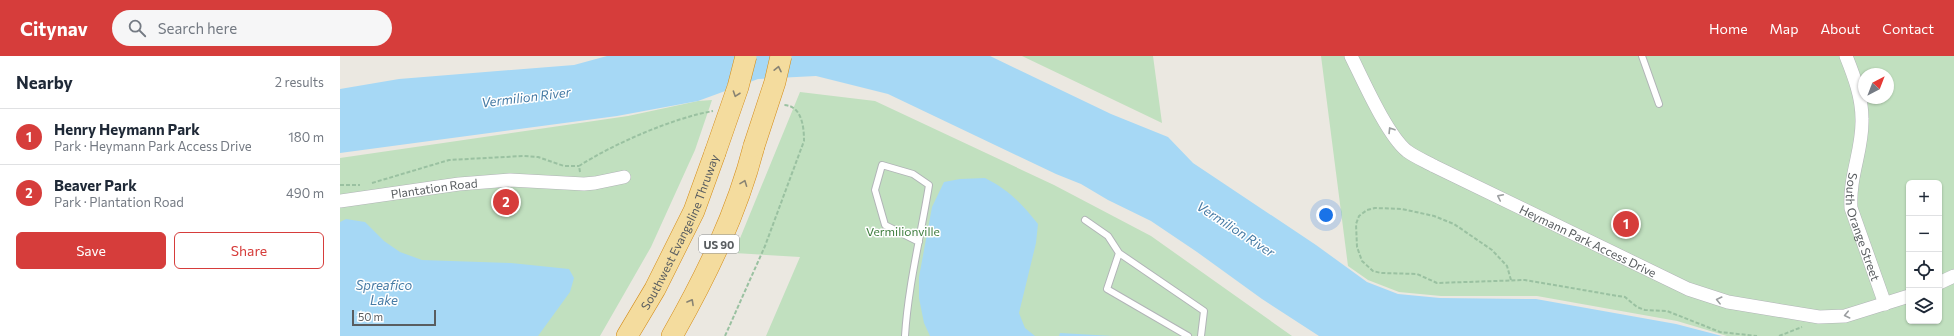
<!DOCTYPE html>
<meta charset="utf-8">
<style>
:root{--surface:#fff;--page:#f6f6f7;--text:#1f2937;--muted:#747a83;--line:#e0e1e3;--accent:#d63d3b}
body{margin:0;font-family:Commissioner,sans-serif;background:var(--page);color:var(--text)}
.controls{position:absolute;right:12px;bottom:12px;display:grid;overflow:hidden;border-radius:6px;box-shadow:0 1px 3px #0004}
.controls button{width:36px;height:36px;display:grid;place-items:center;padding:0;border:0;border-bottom:1px solid var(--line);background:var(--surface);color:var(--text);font:20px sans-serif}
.compass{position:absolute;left:1518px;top:12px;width:36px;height:36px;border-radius:50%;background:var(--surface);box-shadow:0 1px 3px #0004;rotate:42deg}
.scale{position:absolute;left:12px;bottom:10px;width:84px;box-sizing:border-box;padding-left:4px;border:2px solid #595d60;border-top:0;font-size:11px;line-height:14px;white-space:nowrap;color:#595d60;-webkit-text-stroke:3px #fff;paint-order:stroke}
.you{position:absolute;left:986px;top:159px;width:14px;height:14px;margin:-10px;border:3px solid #fff;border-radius:50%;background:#1a73e8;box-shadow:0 0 0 6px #1a73e833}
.badge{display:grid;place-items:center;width:26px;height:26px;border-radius:50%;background:var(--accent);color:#fff;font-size:13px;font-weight:700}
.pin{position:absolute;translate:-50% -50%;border:2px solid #fff;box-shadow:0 1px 4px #0006}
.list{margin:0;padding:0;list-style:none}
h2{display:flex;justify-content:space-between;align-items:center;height:52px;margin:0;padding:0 16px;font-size:17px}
h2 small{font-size:13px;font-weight:400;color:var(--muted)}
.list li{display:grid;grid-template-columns:26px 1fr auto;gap:12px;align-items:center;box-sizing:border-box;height:56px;padding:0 16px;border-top:1px solid var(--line)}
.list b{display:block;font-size:15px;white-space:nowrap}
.list p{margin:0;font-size:13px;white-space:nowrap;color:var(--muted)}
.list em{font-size:13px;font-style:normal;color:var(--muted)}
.actions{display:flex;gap:8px;padding:12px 16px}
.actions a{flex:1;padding:9px 0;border:1px solid var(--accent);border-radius:6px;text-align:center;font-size:14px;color:var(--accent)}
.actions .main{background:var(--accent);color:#fff}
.icon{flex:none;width:22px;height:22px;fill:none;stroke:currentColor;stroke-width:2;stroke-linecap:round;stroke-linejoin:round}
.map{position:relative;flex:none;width:1614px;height:280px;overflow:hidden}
header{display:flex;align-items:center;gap:24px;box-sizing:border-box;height:56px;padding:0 20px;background:var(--accent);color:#fff}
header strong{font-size:19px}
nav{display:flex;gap:22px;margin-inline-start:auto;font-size:14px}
.search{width:280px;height:36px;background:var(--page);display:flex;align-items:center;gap:10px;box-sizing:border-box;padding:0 14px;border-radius:22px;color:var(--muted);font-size:15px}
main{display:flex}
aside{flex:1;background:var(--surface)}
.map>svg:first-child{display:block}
.green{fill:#c1e0bf;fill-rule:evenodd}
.water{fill:#a6d8f5}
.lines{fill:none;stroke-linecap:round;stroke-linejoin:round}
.service-casing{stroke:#b1b4b7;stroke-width:8}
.minor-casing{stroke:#b1b4b7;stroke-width:14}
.trunk-casing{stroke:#d48c17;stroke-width:22}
.path{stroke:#9ac1a1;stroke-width:2;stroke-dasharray:4 2;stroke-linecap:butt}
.service{stroke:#fff;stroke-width:6}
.minor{stroke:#fff;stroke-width:13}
.trunk{stroke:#f4dc9e;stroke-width:21}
.trunk-bridge-casing{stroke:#d48c17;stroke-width:22;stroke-linecap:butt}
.trunk-bridge{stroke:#f4dc9e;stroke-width:21}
.oneway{stroke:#888373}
.oneway2{stroke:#9b9ea0}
.labels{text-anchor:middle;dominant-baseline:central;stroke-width:3;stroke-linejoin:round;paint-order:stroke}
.shield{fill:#fff;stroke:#8b8e90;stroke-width:1}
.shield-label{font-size:11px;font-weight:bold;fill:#595d60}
.street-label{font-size:12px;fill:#595d60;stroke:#fff}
.park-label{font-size:12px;fill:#3d7c3c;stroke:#fff}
.water-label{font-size:13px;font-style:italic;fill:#467ba5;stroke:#fff}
</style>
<header>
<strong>Citynav</strong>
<div class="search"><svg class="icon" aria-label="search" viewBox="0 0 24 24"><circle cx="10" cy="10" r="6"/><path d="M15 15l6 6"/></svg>Search here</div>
<nav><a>Home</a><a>Map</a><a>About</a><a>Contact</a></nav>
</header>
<main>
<aside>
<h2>Nearby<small>2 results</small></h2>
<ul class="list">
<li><span class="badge">1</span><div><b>Henry Heymann Park</b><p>Park · Heymann Park Access Drive</p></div><em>180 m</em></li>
<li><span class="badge">2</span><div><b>Beaver Park</b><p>Park · Plantation Road</p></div><em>490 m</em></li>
</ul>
<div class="actions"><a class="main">Save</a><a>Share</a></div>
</aside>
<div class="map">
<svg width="1614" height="280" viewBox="0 0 1614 280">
<rect width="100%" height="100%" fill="#ebe8e1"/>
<path class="green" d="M682,0h131l9,67z
M981,0h633v280h-227l-50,-15 -140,-25h-96l-42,-4 -31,-12 -20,-14zM1524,18h24v24h-24zM1569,127h30v138h-30z
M460,36l75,9 179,84 97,51 141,100h-526l34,-79 -66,-4z
M372,44l-17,50 -44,97 -51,89h-260v-178l288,-42 70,-15z"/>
<path class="water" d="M267,0h383l121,58 57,23 25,26 123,82 51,37 31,12 42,4 96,1 140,25 46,12h-403l-57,-37 -65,-47 -46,-31 -43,-21 -27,-16 -25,-10 -168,-80 -72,-18 -58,3 -60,22 -81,15 -277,37v-64l59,-10 175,-14z
M645,122c24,12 36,25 53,46l-2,19 -17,70 6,15 10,8h-105l-6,-13 -5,-25v-21l13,-70 12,-25 16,-3z
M6,163l19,3 19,19 16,11 22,8 89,3 58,6 5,9 -4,14 -32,44h-198v-114z
M720,277l53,3h-54z"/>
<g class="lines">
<g class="service-casing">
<path id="service" d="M1302,0l17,48
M745,164l23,16 11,17
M565,280c3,-50 16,-101 24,-151l-16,-11 -31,-9 -7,25 10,35 34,17
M848,280l-81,-47 12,-36 85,58 -3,25"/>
</g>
<g class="minor-casing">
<g id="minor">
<path id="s1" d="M1011,0c12,24 36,79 56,95 8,6 18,10 27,15l254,123 40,13 91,15 26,-1 64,-20"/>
<path id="s2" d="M1506,0c8,20 16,41 16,63 1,31 -13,56 -11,89l34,96"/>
<path id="s3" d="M0,145l119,-17 51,-4 74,4 11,-1 29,-6"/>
<path d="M1599,227l15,-7"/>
</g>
</g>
<g class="trunk-casing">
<g id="trunk">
<path id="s4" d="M287,280l28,-47 39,-78 21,-58"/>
<path d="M332,280c34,-60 65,-123 82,-190"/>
</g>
</g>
<path class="path" d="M240,116l-1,-6c34,-22 94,-48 134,-55
M32,127l77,-23 74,-4 15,1 26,9h15
M0,129h20
M1171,224l-4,-14 -15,-16 -38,-26 -20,-8 -32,-7 -27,-1 -8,2 -8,6 -3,8 1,23 5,14 11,10 8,2 36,1 20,9 88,-3 93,16 7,1 12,10 8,3 22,1 53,21 37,4
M385,280l40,-90 39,-105c0,-14 -2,-36 -21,-36
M1439,280l23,-9"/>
<use href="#service" class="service"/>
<use href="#minor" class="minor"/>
<use href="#trunk" class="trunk"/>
<g class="trunk-bridge-casing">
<path id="trunk-bridge" d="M414,90l21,-64 6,-26
M375,97l23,-66 8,-31"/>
</g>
<use href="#trunk-bridge" class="trunk-bridge"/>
</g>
<defs><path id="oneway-chevron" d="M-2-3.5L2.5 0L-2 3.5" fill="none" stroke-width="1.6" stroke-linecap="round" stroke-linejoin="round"/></defs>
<g class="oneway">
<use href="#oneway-chevron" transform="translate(438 13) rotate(-78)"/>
<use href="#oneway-chevron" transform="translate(396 38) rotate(109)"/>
<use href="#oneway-chevron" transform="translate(404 127) rotate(-69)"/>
<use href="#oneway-chevron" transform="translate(351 246) rotate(-61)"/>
</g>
<g class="oneway2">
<use href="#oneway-chevron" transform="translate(1051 74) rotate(-122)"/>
<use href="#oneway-chevron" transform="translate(1160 141) rotate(-154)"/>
<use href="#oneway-chevron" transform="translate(1379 244) rotate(-166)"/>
<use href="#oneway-chevron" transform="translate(1507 259) rotate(167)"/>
</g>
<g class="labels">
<rect class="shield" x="359" y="179" width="40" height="18" rx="3"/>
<g class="shield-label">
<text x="379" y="188">US 90</text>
</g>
<g class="street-label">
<text stroke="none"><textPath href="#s3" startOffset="95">Plantation Road</textPath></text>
<text stroke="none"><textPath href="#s2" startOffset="176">South Orange Street</textPath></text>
<text stroke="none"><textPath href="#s4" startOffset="117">Southwest Evangeline Thruway</textPath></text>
<text stroke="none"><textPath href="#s1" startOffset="313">Heymann Park Access Drive</textPath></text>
</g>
<g class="park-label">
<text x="563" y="175">Vermilionville</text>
</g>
<g class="water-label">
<text transform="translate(186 41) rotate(-7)">Vermilion River</text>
<text transform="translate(896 173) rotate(33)">Vermilion River</text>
<text x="44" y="229">Spreafico<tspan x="44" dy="15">Lake</tspan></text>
</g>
</g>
</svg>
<div class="controls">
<button>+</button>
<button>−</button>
<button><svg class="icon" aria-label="locate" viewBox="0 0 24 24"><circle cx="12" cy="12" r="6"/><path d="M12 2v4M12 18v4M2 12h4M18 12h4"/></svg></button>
<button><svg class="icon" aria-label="layers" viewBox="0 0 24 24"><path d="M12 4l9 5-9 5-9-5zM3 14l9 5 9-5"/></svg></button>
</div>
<svg class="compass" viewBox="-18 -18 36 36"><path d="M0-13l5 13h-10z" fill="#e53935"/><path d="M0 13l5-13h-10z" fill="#747a83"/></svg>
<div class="scale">50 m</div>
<div class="you"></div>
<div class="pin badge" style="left:1286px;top:168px">1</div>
<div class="pin badge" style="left:166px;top:146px">2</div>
</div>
</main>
